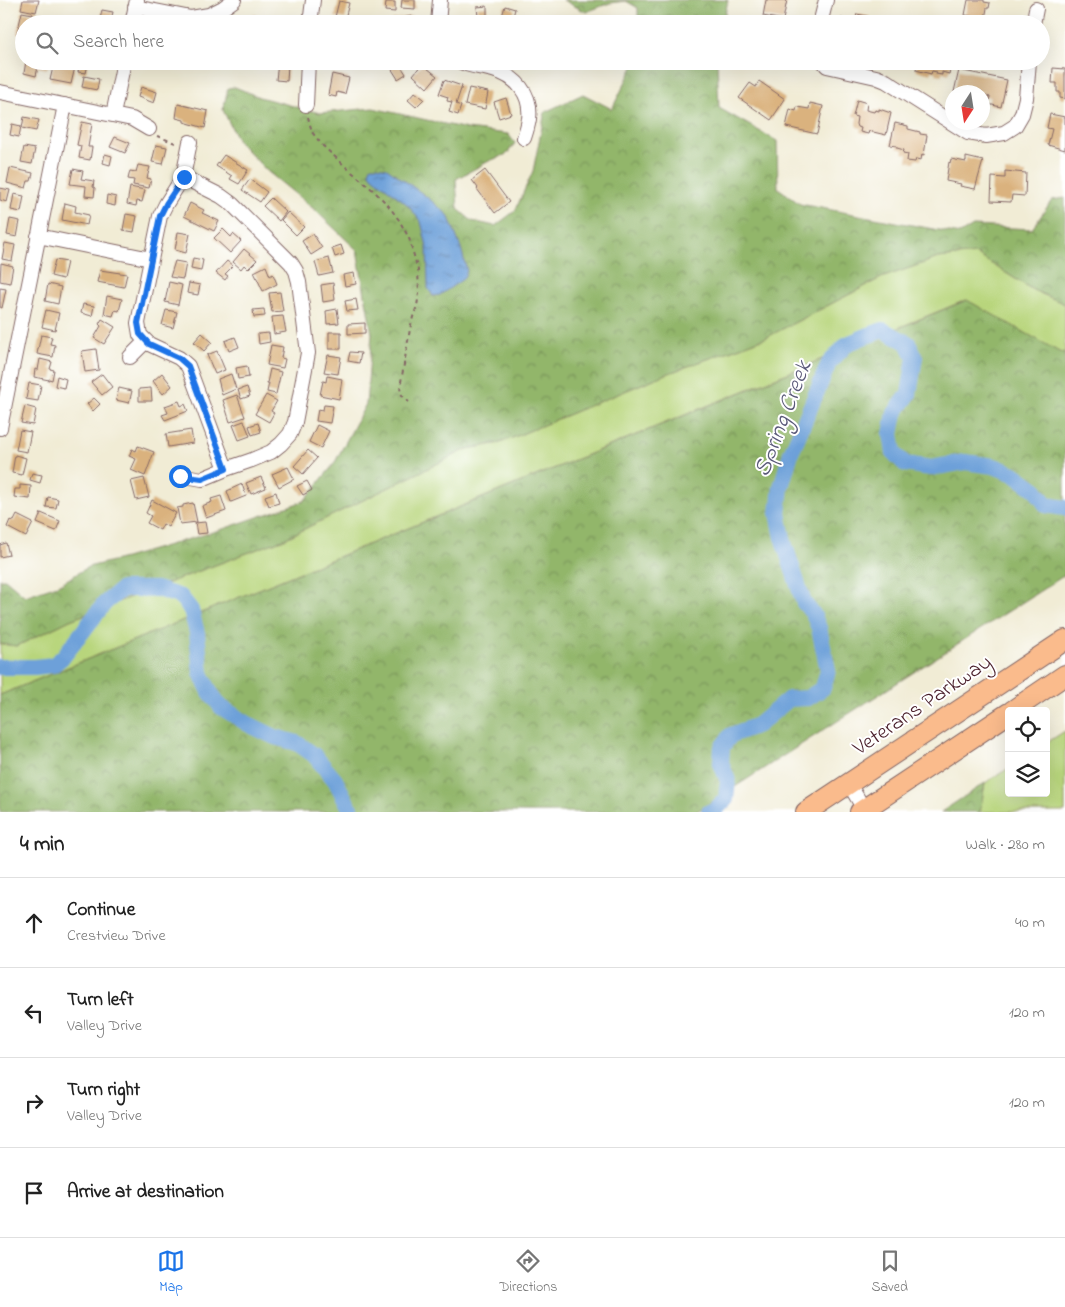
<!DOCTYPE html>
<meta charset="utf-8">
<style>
:root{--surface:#fff;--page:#f2f2f2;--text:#222;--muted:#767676;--line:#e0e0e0;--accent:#1a73e8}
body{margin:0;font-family:"Indie Flower",sans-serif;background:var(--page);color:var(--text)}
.controls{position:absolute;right:15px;bottom:15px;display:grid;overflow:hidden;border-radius:5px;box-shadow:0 5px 20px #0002}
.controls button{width:45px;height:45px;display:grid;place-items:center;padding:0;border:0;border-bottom:1px solid var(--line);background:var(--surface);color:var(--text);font:25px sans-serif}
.compass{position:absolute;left:945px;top:85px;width:45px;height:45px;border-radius:50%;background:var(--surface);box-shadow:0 5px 20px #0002;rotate:192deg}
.stop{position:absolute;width:15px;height:15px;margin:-11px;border:4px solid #1a73e8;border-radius:50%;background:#fff}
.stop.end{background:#1a73e8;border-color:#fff;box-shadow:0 1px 5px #0008}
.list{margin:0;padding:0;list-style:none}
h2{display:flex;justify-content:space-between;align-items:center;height:65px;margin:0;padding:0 20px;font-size:21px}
h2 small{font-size:16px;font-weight:400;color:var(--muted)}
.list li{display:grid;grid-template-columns:32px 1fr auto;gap:15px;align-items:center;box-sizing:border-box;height:90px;padding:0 20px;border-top:1px solid var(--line)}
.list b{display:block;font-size:19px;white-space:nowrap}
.list p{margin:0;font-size:16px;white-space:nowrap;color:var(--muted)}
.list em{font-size:16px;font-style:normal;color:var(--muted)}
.icon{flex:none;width:28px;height:28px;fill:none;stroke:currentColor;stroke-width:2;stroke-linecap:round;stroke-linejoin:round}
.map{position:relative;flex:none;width:1065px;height:812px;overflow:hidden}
.search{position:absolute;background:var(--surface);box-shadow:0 5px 20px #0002;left:15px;right:15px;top:15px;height:55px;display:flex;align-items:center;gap:12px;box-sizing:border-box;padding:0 18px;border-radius:28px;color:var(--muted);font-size:19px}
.sheet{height:425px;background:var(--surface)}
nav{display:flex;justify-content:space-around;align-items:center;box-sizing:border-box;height:70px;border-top:1px solid var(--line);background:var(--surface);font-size:14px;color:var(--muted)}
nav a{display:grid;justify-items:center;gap:2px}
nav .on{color:var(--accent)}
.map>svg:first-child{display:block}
.green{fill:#b8d57b;stroke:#817a53}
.forest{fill:url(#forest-crowns);stroke:#6e6a4b}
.water{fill:url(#water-ripples);stroke:#5c6082}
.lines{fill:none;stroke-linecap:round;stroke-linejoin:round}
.river{stroke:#6da0d9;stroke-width:16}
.building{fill:#dab27e}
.minor-casing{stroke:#846766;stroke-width:16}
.highway-casing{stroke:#846766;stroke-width:22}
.path{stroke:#846766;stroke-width:2;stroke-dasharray:4 4;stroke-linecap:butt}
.minor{stroke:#fff;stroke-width:14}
.highway{stroke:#fabb8c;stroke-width:20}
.route{stroke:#1a73e8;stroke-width:6}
.labels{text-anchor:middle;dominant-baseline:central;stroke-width:4;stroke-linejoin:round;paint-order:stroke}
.street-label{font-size:22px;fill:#4a1f2b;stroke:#fff}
.water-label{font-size:24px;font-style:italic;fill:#5a5979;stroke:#fff}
</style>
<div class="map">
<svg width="1065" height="812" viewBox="0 0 1065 812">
<defs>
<pattern id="forest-crowns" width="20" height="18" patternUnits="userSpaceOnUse" patternTransform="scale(1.25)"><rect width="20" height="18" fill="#92b66b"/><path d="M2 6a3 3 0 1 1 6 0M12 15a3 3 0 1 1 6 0" fill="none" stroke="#799358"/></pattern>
<pattern id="water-ripples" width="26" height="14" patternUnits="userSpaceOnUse" patternTransform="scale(1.25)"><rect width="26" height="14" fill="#6da0d9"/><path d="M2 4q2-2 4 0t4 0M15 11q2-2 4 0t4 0" fill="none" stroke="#5c82b0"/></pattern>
</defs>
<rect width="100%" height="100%" fill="#fff"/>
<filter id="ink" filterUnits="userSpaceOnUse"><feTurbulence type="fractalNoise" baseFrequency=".02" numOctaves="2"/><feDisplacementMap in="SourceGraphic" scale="10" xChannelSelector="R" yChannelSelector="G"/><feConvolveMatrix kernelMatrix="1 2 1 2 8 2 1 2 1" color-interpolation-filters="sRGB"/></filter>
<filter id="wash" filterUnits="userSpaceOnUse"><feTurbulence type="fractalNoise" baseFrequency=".0096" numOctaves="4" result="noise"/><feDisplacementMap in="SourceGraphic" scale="20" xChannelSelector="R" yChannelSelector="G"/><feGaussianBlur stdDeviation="1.12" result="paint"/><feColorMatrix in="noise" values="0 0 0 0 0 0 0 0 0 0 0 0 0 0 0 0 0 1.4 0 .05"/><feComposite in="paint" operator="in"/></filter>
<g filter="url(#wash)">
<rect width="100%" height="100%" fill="#f1ecd5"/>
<path class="green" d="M976,254l57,36 32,14v48l-4,1 -95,-53 -966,395v-51l17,2 53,-26 214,-81 183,-90 33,-6 161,-67 104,-38 116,-60 57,-20z
M1065,731v81h-85l5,-29 24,-15v25h37v-50z"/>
<path class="forest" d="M563,0h165l-5,24h-85v-16l-12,-7 -16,2 -24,9z
M636,61h81l2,47 58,33 1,47 22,16 160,30 13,-8 59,3 20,-29 13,-2v106l-32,-14 -57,-36 -38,4 -57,20 -116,60 -104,38 -161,67 -33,6 -183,90 -214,81 -53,26 -17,-2v-65h5l20,17 35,-12 28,-17 37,-9 98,-29 81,-28 30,-37 32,-60 6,-70 -15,-84 -42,-40 -48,-39 -29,-30 -15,-31 5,-22 7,-1 24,10 61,16 53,-5 94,21 41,5 7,9 -8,11 -18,7 -33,18 2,30 14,12 23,5 20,-15 18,-40 12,-59 38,-18 29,15z
M967,300l94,53 4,-1v223l-369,237h-696v-117z
M985,783l-5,29h-39z"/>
<path class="water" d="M371,166h6l10,2 40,29 21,18 13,33 6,23 -4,8 -23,16 -7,1 -5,-8 -1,-41 -6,-25 -13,-17 -35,-28 -4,-5z"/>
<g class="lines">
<path class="river" d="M0,667h35l18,-2 10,-8 42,-54 17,-14h35l24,8 10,13 6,23 4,40 9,19 11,15 27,17 27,13 22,6 17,12 21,25 17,32
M709,812l7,-3 10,-10 2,-18 -7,-18 1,-16 9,-12 27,-10 31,-26 19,-1 15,-10 5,-18 -9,-42 -6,-14 -9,-11 -20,-60 -6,-30 3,-26 10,-34 38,-90 18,-19 19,-8 17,-6 25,13 7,14 -6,37 -14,19 -4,21 3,19 11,11 26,4 34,-6 29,4 20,8 22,16 10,15 19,3"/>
</g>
<g id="blocks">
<path class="building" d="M23,0h16l-3,12 -15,-3z
M402,0h13v9l-14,-1z
M766,0h21l-4,20 -20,-4z
M968,0h16v2l6,1 -1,5h-2l-2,11 -20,-4z
M339,1l10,2 -4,16 -10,-2z
M386,2h9v10l-10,-1z
M487,6v11h-9l-1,-10z
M505,6l10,3 -4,15 -11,-1z
M102,10l11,2 -3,12h-11z
M22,12l11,2 -2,10h-7v11l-7,-1z
M255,14l6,9 -1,1h-17z
M857,14l14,3 -2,7h-29l1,-6 14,3z
M412,16l2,8h-21l-1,-4z
M474,17l1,7h-14l-1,-6z
M26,61h23l-2,8 -9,-2 -2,9 -12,-3z
M917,61h35l-3,13 -7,-2v3l-6,-1 1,-2 -5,-1 -1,3 -15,-4z
M80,62l8,2 -2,9 -8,-1z
M54,63l21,4 -4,17 -21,-4z
M278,63l10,1 -1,17 -11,-1z
M399,63l7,11 -8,5 -7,-11z
M422,64l15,12 -10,12 -14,-13z
M1053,68l12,1v30l-5,-1v-6h-3v-9h-5z
M959,70l48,10 -6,27 -13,-3 2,-7 -8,-2v-3l-17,-1v1h-11z
M332,74l17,4 -4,16 -8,-2 -1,5 -8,-2z
M84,76l15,3 -2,11 -15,-3z
M444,80l18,6 -6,18 5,2 -3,9 -9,-3 3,-10 -5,-1 1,-4 -9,-3z
M759,81l26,18 -14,21 -32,-22 11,-15 6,4z
M141,87l16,5 -3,11 -16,-6z
M469,88l19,4 -3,17 -20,-4z
M415,92l9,7 -8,8 -8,-7z
M506,98l5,16 -12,4 -5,-16z
M857,100l10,3 -1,7 8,2 1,-2 4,1v-2l12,4 -5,22 -17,-4 -1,3 -8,-2 1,-4 -4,-1 -1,-3 1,-7 -4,-1z
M810,103l13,3 -6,28 -31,-7 4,-18 6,2 1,-4 12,2z
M178,104l30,7 -3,17 -21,-6v-2l-8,-2z
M1050,114l15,3v33l-17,-5 4,-16 -5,-1z
M24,117l15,3 -3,11 -14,-3z
M82,122l10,2 -4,23h4l-2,13 -11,-2 2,-12 -4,-1z
M895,123l13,3v3l12,3v2l7,1 -3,20 -2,-1 -1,6 -5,-1 -1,3 -8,-1 1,-7 -5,-1 1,-3 -7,-2v-2l-7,-1z
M12,124l9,2 -2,11 -9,-2z
M115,137l15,6 -5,10 -15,-6z
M156,145l11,2 -4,17 -11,-2z
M24,147l11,2 -3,15 -11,-2z
M105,154l7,2 -2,9 -7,-2z
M224,155l24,15 -9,14 -9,-5 2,-3 -16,-10z
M966,157l17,4 -8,28 -15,-3 1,-2 -15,-3 3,-19 1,1 1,-4 15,3z
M138,165l12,2 -3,11 4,1 -2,9 -16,-3 1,-5 -6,-1 2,-8 6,1z
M10,168l23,5 -2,8h-3l-2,7 -19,-5z
M73,169l10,2 -2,8 13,2 -1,6 2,1 -1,9 -9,-1 1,-10 -16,-2z
M485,170l24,32 -14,11 -18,-24 1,-1 -6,-8z
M1005,171l21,2 -1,23 -13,-1 -1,7 -20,-1 1,-24 13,1z
M250,179l17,13 -7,10 -18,-12z
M130,187l15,3 -3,12 -5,-1 -1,5 -9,-2z
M0,188l10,2 -3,12 -7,-2z
M14,194l10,2 -3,16 -10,-2z
M107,195l9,2 -1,9 -9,-2z
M271,198l15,14 -7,9 -16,-15z
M65,203l11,3 -1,6 14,3 -2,10 -25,-5z
M190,203l14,7 -2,3 17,8 -5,10 -30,-15z
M288,212l16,15 -8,8 -15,-15z
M126,214l11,2 -3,16 -11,-2z
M10,219l10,2 -3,16 -10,-2z
M223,229l8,8 2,-3 8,7 -11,12 -16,-15z
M178,232l12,2 -4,19 -11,-3z
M313,234l9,14 -11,7 -9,-14z
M5,243l10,2 -3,16 -10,-2z
M341,245l3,9 -9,3 -3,-9z
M244,249l13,11 -9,9 -4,-4 -3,4 -8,-7z
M193,258l10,2 -2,11 -10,-2z
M329,258l4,15 -14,3 -4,-14z
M55,260l12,2 -4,17 -12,-3z
M175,261l11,2 -3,16 -13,-2z
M227,261l6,5 -8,8 3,2 -3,4 -9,-7z
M1,263l12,3 -3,17 -10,-2z
M266,266l4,10 3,-2 4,10 -14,7 -9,-19z
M100,270l27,4 -3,13 -27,-5z
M354,273l2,11 -11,2 -2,-11z
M169,282l13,3 -4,20 -13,-3z
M189,283l11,2 -2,10 -11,-2z
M333,283l2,17 -12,2 -2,-17z
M48,284l13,3 -3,17 -13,-3z
M0,288l6,1 -4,19 -2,-1z
M280,292l3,19 -11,1 -3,-19z
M107,296l15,3 -3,12 -4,-1 -2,6 -9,-2z
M356,299l2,11 -11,1 -2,-10z
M83,304l11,2 -2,10 -11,-3z
M264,309l1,7 -11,1 -1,-7z
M337,309l2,14 -12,1 -1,-13z
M46,310l13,3 -4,17 -13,-3z
M166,310l11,2 -4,16 -11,-3z
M283,316l3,16 -12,2 -2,-17z
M102,319l13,8 -11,17 -10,-6 7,-12 -2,-2z
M365,323v10l-17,1v-10z
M329,332h12v17h-12z
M202,333l10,9 -8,9 -10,-9z
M269,333l1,9 -11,2 -1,-10z
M41,335l11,2 -2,7 5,1 -2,12 -16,-3z
M235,337l4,10 -10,4 -4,-10z
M271,345l12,2 -2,11 4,1 -2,9 -16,-3z
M96,349l3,21 -14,2 -3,-21z
M217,351l8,19 -10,4 -8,-19z
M350,352l11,1 -2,10 -11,-2z
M328,355l13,2 -3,17 -14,-2z
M40,359l12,3 -2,7 4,1 -2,10 -3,-1v1l-15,-3 1,-8 3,1z
M247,366l2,11 -11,2 -2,-11z
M270,369l11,3 -5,22 -9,-2 2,-9h-2z
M162,373l10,13 -9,8 -10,-13z
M102,374l10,13 -10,8 -11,-13z
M231,374l5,15 -14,6 -4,-16z
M57,376l9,3 -2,9 -9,-2z
M327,376l15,3 -3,20 -19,-4 3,-14 3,1z
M29,383l12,2 -3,16 -12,-2z
M247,387l3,9 -9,3 -3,-9z
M119,388l13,3 -3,12 -13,-3z
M151,388l1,13h-13v-12z
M237,395l8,22 -15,5 -7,-22z
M266,395l11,6 -6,10 3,2 -5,9 -14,-8z
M94,398l6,6 -7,7 -6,-7z
M179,401l2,5 4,-2 3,7 -23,9 -3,-5 6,-2 -3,-7z
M324,405l9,1 -3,17 -14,-2 2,-12 5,1z
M25,406l11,3 -3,16 -12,-2z
M244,421l6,15 -11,4 -6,-15z
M258,423l3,9 -9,3 -3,-9z
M317,425l12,6 -8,17 -12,-6z
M20,430l11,2 -4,20 -11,-2z
M191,430l2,13 -25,4 -2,-13z
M138,446l16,6 -9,24 -14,-6 5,-11 -7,-3 3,-7 4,2z
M308,450l9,8 -14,16 -9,-8z
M15,455l11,3 -4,17 -10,-2z
M288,467l6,12 -15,8 -7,-13z
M32,473l10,2 -2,8 -10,-3z
M261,477l5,11 -15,6 -5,-11z
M144,478l5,19 -13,3 -5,-19z
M307,481l5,9 -9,5 -6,-9z
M242,484l4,12 -15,6 -4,-11z
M20,485l11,1 -1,13 -16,-2 1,-8h5z
M276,492l3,11 -10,3 -4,-10z
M221,496l5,15 -20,7 -4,-12 10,-4 -1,-3z
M48,497l10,2 -2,9 -10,-1z
M152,500l24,13 -8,14 -5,-3 -3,6 -13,-7 4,-7 -5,-3z
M193,503l4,19 -17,2 -3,-16 6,-1v-2z
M41,513l19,8 -4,10 -19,-8z
M17,515l16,8 -7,14 -19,-10 3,-7 4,1z
M205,522l2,11 -10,1 -2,-11z
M6,543l3,12 -9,2v-12z"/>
</g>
</g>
<g filter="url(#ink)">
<use href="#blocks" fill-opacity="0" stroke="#846766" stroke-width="1"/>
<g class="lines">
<g class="minor-casing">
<path id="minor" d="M135,7l56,11 18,-3 14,-7 11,-8
M132,24l5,-24
M310,24l3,-24
M438,24l2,-24
M820,24l6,-24
M1033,24l3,-15
M459,61c10,6 23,6 34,9 23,6 39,24 36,49 -1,6 -3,13 -5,19
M823,61l4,5 49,11 10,4 82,52 18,3 18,-3 11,-7 7,-12 4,-16 3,-37
M0,92l132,27 17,10
M306,105l2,-44
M113,115l11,-54
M190,142l-7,35 -17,27 -6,12 -22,107 2,12 9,9 30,14 9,8 38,103
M38,236l113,23
M130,357l16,-16
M0,428l65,-323
M180,475l22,4 24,-10 26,-9 19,-8 10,-8 9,-10 5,-12 13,-69 -9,-71 -3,-11 -5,-8 -59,-59 -11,-8 -38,-19
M849,784l15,25"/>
</g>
<g class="highway-casing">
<path id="highway" d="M1012,711l53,-36
M806,812l259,-172
M860,812l149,-99"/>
</g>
<path class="path" d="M308,117l4,15 10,13 24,22 28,24 14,14 11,15 10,18 9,32 1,23 -2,13 -4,11 -3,12 -9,53 -1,10 4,6 5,4
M157,136l21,8"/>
<use href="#minor" class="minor"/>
<use href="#highway" class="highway"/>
</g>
</g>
<g class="lines" filter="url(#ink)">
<path class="route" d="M180,476l22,3 24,-10 -38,-103 -9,-8 -30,-14 -9,-10 -2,-11 22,-107 6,-12 18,-27"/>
</g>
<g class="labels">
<g class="street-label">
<text transform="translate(923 706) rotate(-34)">Veterans Parkway</text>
</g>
<g class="water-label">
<text transform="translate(784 419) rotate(-69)">Spring Creek</text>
</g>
</g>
</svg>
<div class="controls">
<button><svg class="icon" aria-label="locate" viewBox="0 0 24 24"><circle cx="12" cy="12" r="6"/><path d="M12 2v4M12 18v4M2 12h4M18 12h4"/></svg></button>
<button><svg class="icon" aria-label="layers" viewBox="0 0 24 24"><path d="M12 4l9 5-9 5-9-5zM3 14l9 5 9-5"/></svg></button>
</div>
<svg class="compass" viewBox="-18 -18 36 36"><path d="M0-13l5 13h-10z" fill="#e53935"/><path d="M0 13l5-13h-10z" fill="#767676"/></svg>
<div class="stop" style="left:180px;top:476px"></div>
<div class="stop end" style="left:184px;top:177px"></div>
<div class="search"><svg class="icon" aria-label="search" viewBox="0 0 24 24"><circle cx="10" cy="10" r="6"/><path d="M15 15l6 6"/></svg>Search here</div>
</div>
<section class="sheet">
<h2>4 min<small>Walk · 280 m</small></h2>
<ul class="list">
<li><svg class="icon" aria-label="ahead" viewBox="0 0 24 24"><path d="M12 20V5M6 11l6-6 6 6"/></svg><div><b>Continue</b><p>Crestview Drive</p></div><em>40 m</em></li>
<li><svg class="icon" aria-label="left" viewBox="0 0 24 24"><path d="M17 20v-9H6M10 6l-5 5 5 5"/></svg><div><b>Turn left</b><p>Valley Drive</p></div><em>120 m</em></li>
<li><svg class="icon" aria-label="right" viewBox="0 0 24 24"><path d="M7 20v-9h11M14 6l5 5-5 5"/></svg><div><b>Turn right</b><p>Valley Drive</p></div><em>120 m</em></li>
<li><svg class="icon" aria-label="arrive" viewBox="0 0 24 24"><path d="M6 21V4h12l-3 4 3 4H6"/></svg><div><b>Arrive at destination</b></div></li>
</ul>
</section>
<nav>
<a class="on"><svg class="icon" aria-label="map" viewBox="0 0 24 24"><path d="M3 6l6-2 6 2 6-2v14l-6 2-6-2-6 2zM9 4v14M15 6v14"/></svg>Map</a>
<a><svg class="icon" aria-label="directions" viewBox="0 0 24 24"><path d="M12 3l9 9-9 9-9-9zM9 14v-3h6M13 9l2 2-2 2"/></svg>Directions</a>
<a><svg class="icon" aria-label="saved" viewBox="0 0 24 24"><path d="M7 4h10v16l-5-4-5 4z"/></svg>Saved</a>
</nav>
